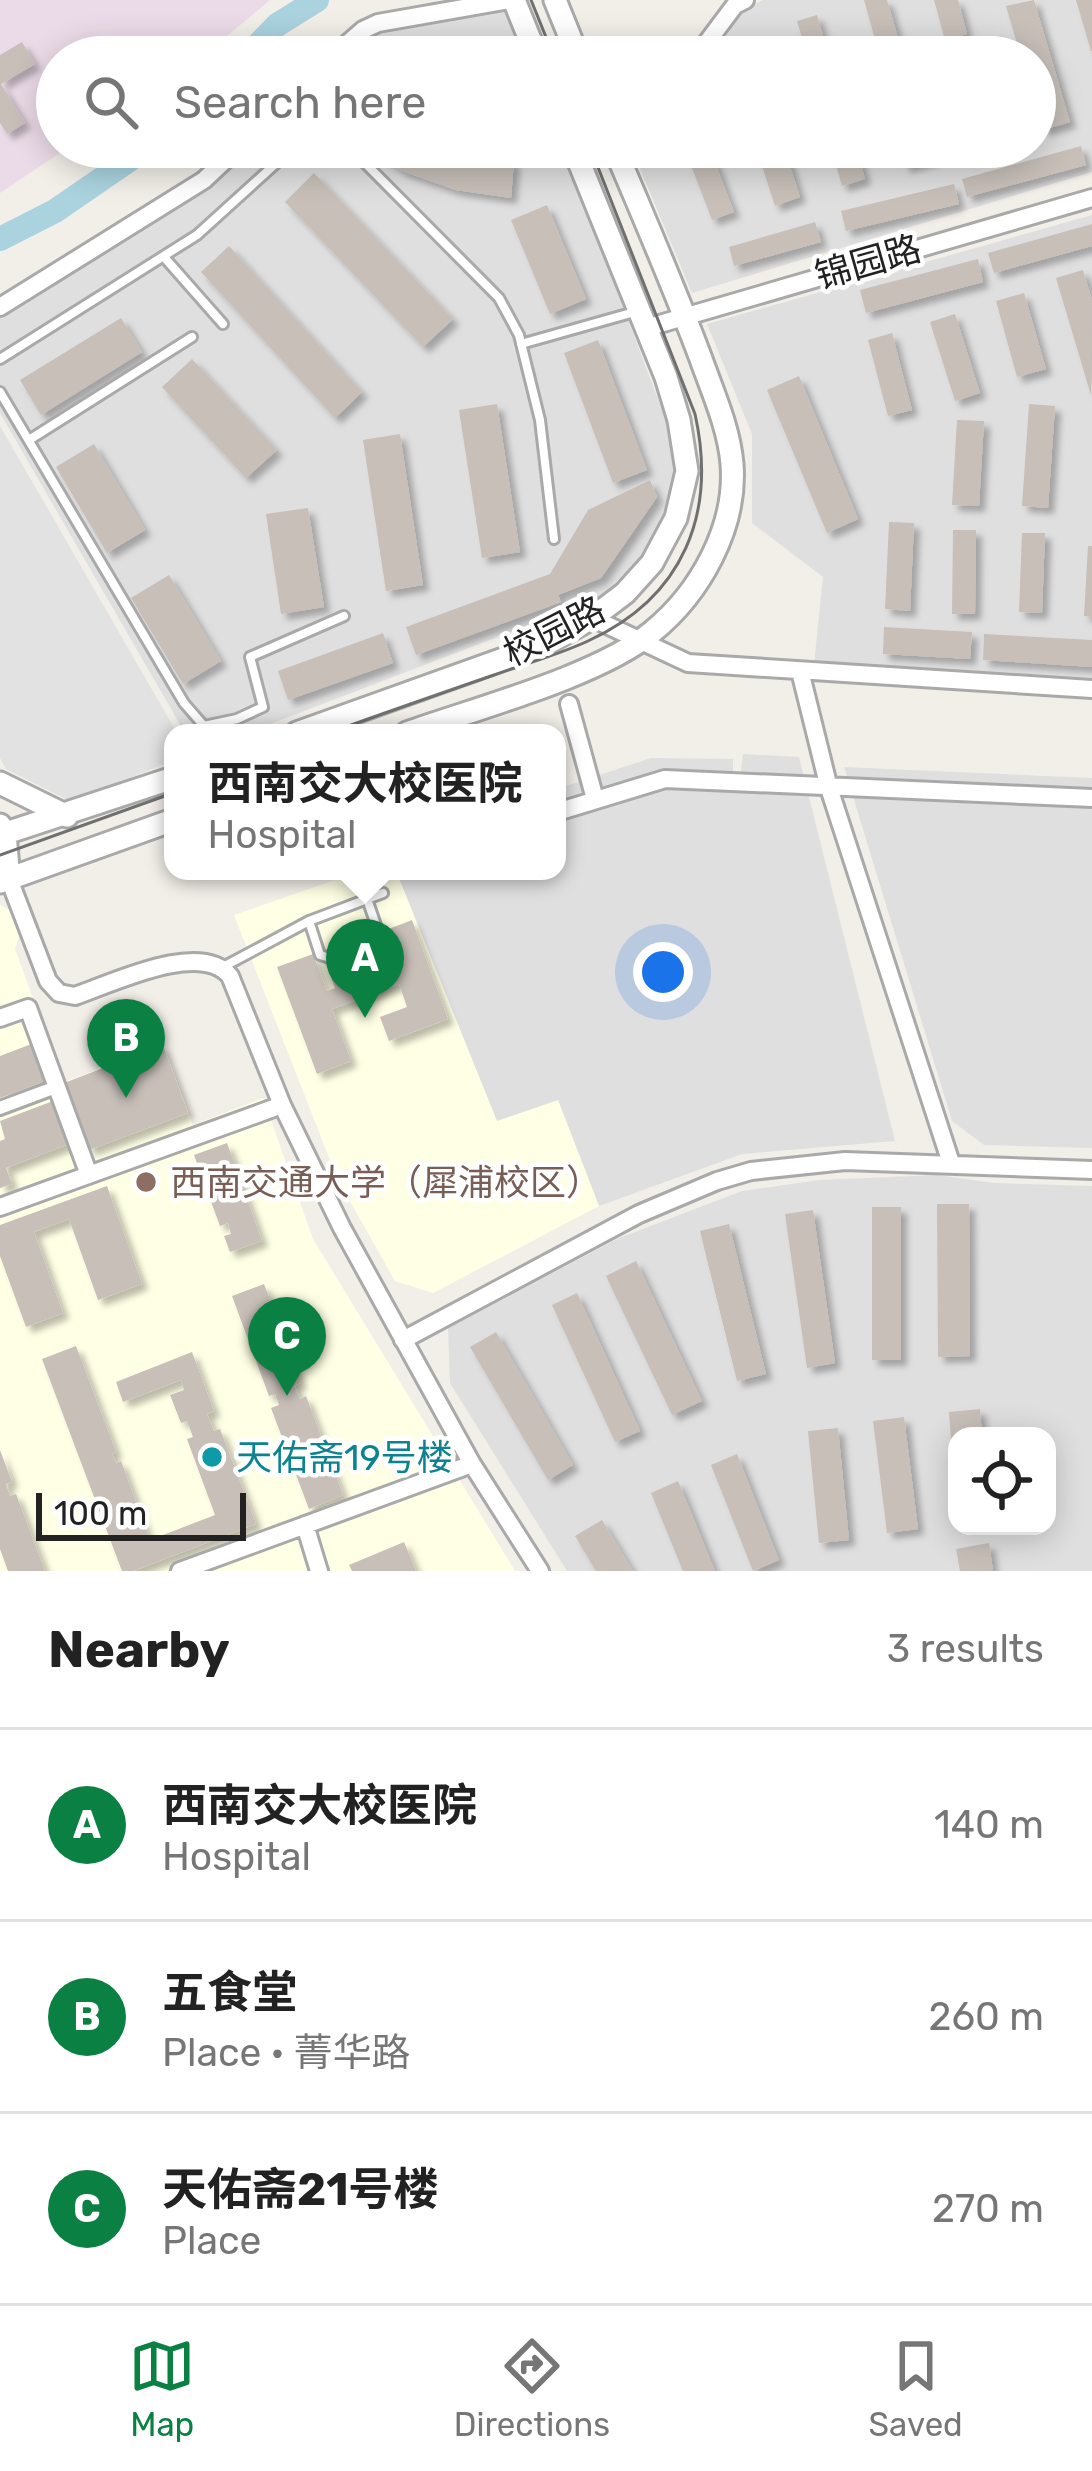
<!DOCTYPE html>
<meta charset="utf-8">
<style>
:root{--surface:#fff;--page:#f6f6f6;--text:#222;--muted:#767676;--line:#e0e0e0;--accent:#0b8043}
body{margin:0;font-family:Rubik,"Noto Sans SC",sans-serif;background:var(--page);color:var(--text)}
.controls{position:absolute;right:36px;bottom:36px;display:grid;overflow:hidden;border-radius:24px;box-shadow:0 6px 30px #0003}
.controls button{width:108px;height:108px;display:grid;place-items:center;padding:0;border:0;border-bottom:3px solid var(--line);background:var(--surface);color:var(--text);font:60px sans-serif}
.scale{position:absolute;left:36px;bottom:30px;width:210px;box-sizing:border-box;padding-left:12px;border:6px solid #222;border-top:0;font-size:33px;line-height:42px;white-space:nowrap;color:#222;-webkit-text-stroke:9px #fff;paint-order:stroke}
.you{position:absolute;left:663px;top:972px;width:42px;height:42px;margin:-30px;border:9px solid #fff;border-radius:50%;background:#1a73e8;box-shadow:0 0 0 18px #1a73e833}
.badge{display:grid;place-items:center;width:78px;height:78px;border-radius:50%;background:var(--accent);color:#fff;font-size:39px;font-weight:700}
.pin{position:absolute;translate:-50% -99px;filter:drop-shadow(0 3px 6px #0008)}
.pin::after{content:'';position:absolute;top:63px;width:42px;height:36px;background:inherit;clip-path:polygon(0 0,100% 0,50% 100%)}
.popup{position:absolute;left:164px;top:724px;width:402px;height:156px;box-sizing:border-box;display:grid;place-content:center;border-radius:24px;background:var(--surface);filter:drop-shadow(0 3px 9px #0005);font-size:39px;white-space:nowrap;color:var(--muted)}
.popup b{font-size:45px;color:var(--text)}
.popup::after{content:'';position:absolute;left:50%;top:100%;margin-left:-24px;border:24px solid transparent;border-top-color:var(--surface)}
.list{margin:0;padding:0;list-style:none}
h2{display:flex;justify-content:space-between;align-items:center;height:156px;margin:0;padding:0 48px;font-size:51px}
h2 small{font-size:39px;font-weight:400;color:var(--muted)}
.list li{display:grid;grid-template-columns:78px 1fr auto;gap:36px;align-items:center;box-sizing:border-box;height:192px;padding:0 48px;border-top:3px solid var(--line)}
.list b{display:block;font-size:45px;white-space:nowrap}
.list p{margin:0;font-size:39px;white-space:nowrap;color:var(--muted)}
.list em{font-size:39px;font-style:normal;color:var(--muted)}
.icon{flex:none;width:66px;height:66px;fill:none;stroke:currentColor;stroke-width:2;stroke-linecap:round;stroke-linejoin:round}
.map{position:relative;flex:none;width:1092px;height:1571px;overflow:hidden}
.search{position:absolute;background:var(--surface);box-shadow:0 6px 30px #0003;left:36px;right:36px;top:36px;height:132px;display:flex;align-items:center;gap:30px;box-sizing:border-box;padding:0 42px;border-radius:66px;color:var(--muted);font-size:45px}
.sheet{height:732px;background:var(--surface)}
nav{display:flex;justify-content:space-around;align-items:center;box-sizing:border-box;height:168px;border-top:3px solid var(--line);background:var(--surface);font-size:33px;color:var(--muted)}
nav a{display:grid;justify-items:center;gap:6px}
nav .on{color:var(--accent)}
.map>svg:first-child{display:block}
.residential{fill:#e0dfdf;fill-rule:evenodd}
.industrial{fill:#ebdbe8}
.education{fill:#ffffe5}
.parking{fill:#e2e2e2}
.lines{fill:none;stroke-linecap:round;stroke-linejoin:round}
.river{stroke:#aad3df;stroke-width:24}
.building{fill:#c7bfb8;filter:url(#shadow)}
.service-casing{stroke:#a9a9a9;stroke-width:14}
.pedestrian-casing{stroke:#a9a9a9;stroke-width:18}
.minor-casing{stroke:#a9a9a9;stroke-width:22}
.tertiary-casing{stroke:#a9a9a9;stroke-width:27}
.service{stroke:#fff;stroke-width:8}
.pedestrian{stroke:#fff;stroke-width:12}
.minor{stroke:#fff;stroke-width:16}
.tertiary{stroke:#fff;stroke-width:21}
.tram{stroke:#707070;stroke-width:3}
.education-dot{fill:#8d6e63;stroke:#fff;stroke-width:4.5}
.culture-dot{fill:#0f9aa8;stroke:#fff;stroke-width:4.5}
.labels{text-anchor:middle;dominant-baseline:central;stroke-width:9;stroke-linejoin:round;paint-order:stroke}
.street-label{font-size:36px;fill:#222;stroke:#fff}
.education-label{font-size:36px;fill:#785e54;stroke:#fff;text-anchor:start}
.culture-label{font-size:36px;fill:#0d838f;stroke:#fff;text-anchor:start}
</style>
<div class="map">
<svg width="1092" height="1571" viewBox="0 0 1092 1571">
<defs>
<filter id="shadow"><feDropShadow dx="6" dy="6" stdDeviation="3" flood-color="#0004"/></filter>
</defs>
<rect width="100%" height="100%" fill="#f2efe9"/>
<path class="residential" d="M763,0h329v172l-400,121 -61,-146h404v-90h-334l37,-45z
M508,6l20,51h-187l35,-27z
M249,147h314l107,284 6,38 -14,49 -24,46 -44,36 -347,133h-62l-185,-320v-96l145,-87 60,-42z
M1092,215v463l-278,-14 9,-87 -71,-54v-89l-45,-110z
M743,754l56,3 96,384 -153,13 -143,52 -41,-105 -61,21 -101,-251h161v-82l94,-31 82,1v12l8,1z
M844,767l248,11v370l-108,-3 -32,-24z
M937,1175l57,8 98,3v385h-525l-117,-188 -2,-55 171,-90 123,-47 77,-11zM957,1436h90v90h-90z"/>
<path class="industrial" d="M0,0h270l-68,57h-145v90h12l-69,46z"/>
<path class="education" d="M361,871h35l101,250 61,-21 41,106 -166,87 -38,-12 -58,-103 -103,-263z
M0,905l10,5 11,21 -6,18 49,133 99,-37 30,80 70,-27 50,141 202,332h-515z"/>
<path class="parking" d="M0,426l177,307h-4v27l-101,42 -66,-33 -6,-11z"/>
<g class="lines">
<path class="river" d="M246,57l31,-32 40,-25
M0,239l55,-28 93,-64"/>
</g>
<path class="building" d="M864,0h23l16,55 -23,2z
M934,0h24l9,34 -22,6z
M1034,0l36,122 -27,8 -8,-27v-46h-14l-15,-51z
M1076,0h16v51h-1z
M817,15l12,42h-21l-11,-36z
M754,37l6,20h-24l-4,-13z
M22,42l13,22 -34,20 24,39 -18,11 -7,-11v-68z
M57,95v27l-8,5 -12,-20z
M1081,146l5,19 -119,32 -5,-18z
M365,147h77l72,14 -3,37 -55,-8 -54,-19z
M684,147h25l25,65 -22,8z
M756,147h28l16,50 -25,9z
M831,147h25l9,32 -23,7z
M899,147h30l4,12 -28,8z
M314,173l139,146 -30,28 -138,-145z
M954,184l5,20 -113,27 -5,-20z
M547,205l39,94 -36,15 -39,-94z
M815,222l6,20 -87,24 -5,-19z
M1092,224v22l-98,27 -6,-20z
M229,246l133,146 -27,26 -134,-146z
M978,259l5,23 -117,31 -6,-23z
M1083,270l9,30 -1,95 -35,-117z
M1024,293l22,76 -29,8 -21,-76z
M955,314l25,79 -25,8 -25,-79z
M121,318l21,34 -101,63 -21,-35z
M892,333l20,77 -24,6 -20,-76z
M598,340l49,130 -34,13 -49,-130z
M192,359l85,91 -31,28 -84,-91z
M799,376l59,143 -31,14 -60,-143z
M497,404l23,148 -38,6 -23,-148z
M1029,404l26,2 -7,102 -26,-2z
M957,420l27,1 -5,85 -27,-1z
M400,434l23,151 -37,6 -23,-151z
M94,444l51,86 -38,23 -51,-86z
M650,480l7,17 -56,81 -43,17 3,7 -145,53 -10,-28 144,-53 38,-64z
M308,508l16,99 -43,7 -15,-100z
M889,522l25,1 -4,88 -25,-2z
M953,530h23l-1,84h-23z
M1022,533h23l-3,80 -23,-1z
M1088,546h4v71l-8,-1z
M169,575l52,86 -38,23 -52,-86z
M884,627l88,5 -2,27 -87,-5z
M383,633l10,30 -105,37 -10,-29z
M984,634l108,6v27l-109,-7z
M412,920l36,99 -59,22 -9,-24 27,-10 -8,-23 -67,25 19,52 -34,13 -40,-107 36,-13 14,37 8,-3 -9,-24 48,-18 8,22 11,-4 -12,-32z
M34,1043l11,38 -45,17v-42z
M163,1045l25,68 -99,37 -25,-67z
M53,1101l16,43 -63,24 6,16 -12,4v-47l5,-2 -5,-18z
M227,1143l35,98 -32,11 -6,-16 7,-2 -3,-11 -8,3 -26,-71z
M107,1186l35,98 -44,16 -29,-81 -35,13 29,81 -37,14 -26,-71v-31z
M937,1204h32l1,152 -32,1z
M872,1207h29v153h-29z
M813,1210l22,153 -28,5 -22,-154z
M729,1224l37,150 -29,7 -37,-150z
M636,1261l66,140 -30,14 -66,-139z
M264,1284l37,99 -6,3 5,13 6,-3 37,99 -34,14 -38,-101 8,-3 -4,-11 -6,2 -37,-100z
M577,1293l63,138 -25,11 -63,-137z
M496,1332l77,133 -25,15 -78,-133z
M76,1346l40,106 -4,2 4,9 5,-2 29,79 65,-25 -28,-76 6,-2 -6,-16 -6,2 -11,-28 14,-5 -3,-10 -58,22 -7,-20 76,-30 22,59 -7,3 7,17 6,-2 36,95 -123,47h-11l-80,-212z
M980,1409l2,27h-25v42h-3l-5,-66z
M904,1417l14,112 -31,4 -14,-112z
M838,1428l11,112 -30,3 -11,-112z
M0,1450l12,32 -6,2 4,12 6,-2 29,77h-37l-8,-22z
M737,1454l42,106 -26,11 -42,-106z
M678,1481l37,90h-32l-32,-78z
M602,1520l31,51h-37l-21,-35z
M404,1542l12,29h-64l-3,-6z
M989,1543l4,28h-33l-4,-22z"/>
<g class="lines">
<g class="service-casing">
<path id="service" d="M349,147l150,151 20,37 21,85 14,119
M164,257l59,67
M521,344l117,-33
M0,359l197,-124 97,-88
M0,392l184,311 20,23 33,-7 26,-12 -13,-50 94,-41
M29,440l163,-103
M309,921l11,34 13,4 41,-16 3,-15 -10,-29
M223,967l86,-46 74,-28"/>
</g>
<g class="pedestrian-casing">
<path id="pedestrian" d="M0,1108l56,-21"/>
</g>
<g class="minor-casing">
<path id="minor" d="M332,57l31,-27 15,-7 131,-23
M696,57l39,-52 10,-5
M0,307l204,-127 35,-33
M646,328l446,-130
M592,618l96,45 404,26
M800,671l29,117 122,375
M569,704l26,95
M557,812l108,-33 427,19
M9,879l39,102 11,12 16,3c38,-13 125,-56 155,-20l52,129 60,123 130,236 68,107
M0,1018l28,-10 61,167
M0,1207l282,-102
M403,1340l236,-126 78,-33 34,-10 94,-10 247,9
M305,1525l14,46
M180,1571l292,-107"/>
</g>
<g class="tertiary-casing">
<path id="tertiary" d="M514,0l23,57
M555,0l23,57
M297,733l248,-89 47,-26 33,-25 27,-30 24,-45 11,-47 -8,-51 -13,-43 -93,-230
M407,733c67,-24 192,-57 245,-101 48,-39 85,-105 80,-168 -3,-36 -19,-71 -31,-105 -27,-72 -57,-142 -87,-212
M0,783l67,33
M0,825l5,9 4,45
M0,835l173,-57
M0,882l173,-62"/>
</g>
<use href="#service" class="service"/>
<use href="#pedestrian" class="pedestrian"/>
<use href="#minor" class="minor"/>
<use href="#tertiary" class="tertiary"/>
<path class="tram" d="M531,0l23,57
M329,733c55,-20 110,-39 165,-58 31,-11 64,-20 94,-34 96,-44 129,-128 107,-227l-105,-267
M0,855l173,-62"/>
</g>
<circle class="education-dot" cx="146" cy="1182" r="12"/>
<circle class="culture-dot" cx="212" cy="1457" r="12"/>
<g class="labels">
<g class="street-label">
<text transform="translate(868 262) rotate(-16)">锦园路</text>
<text transform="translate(554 631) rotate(-27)">校园路</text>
</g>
<g class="education-label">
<text x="170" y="1182">西南交通大学（犀浦校区）</text>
</g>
<g class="culture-label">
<text x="236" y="1457">天佑斋19号楼</text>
</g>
</g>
</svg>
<div class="controls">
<button><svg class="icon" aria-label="locate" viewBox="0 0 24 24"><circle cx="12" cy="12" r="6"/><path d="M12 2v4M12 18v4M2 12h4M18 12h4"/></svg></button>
</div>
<div class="scale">100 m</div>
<div class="you"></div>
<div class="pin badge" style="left:365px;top:1018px">A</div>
<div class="popup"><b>西南交大校医院</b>Hospital</div>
<div class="pin badge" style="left:126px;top:1098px">B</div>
<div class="pin badge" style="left:287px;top:1396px">C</div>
<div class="search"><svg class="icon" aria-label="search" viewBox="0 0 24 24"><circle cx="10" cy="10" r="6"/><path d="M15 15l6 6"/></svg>Search here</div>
</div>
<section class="sheet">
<h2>Nearby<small>3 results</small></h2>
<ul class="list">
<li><span class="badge">A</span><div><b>西南交大校医院</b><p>Hospital</p></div><em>140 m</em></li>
<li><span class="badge">B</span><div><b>五食堂</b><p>Place · 菁华路</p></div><em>260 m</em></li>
<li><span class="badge">C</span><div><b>天佑斋21号楼</b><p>Place</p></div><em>270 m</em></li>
</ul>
</section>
<nav>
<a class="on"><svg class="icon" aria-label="map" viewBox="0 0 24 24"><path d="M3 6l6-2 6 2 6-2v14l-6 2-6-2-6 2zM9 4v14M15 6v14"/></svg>Map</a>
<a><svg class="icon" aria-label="directions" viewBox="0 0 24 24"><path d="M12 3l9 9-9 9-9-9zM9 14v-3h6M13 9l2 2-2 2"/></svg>Directions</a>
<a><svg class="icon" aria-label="saved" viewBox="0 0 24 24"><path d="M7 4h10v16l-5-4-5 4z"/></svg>Saved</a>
</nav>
